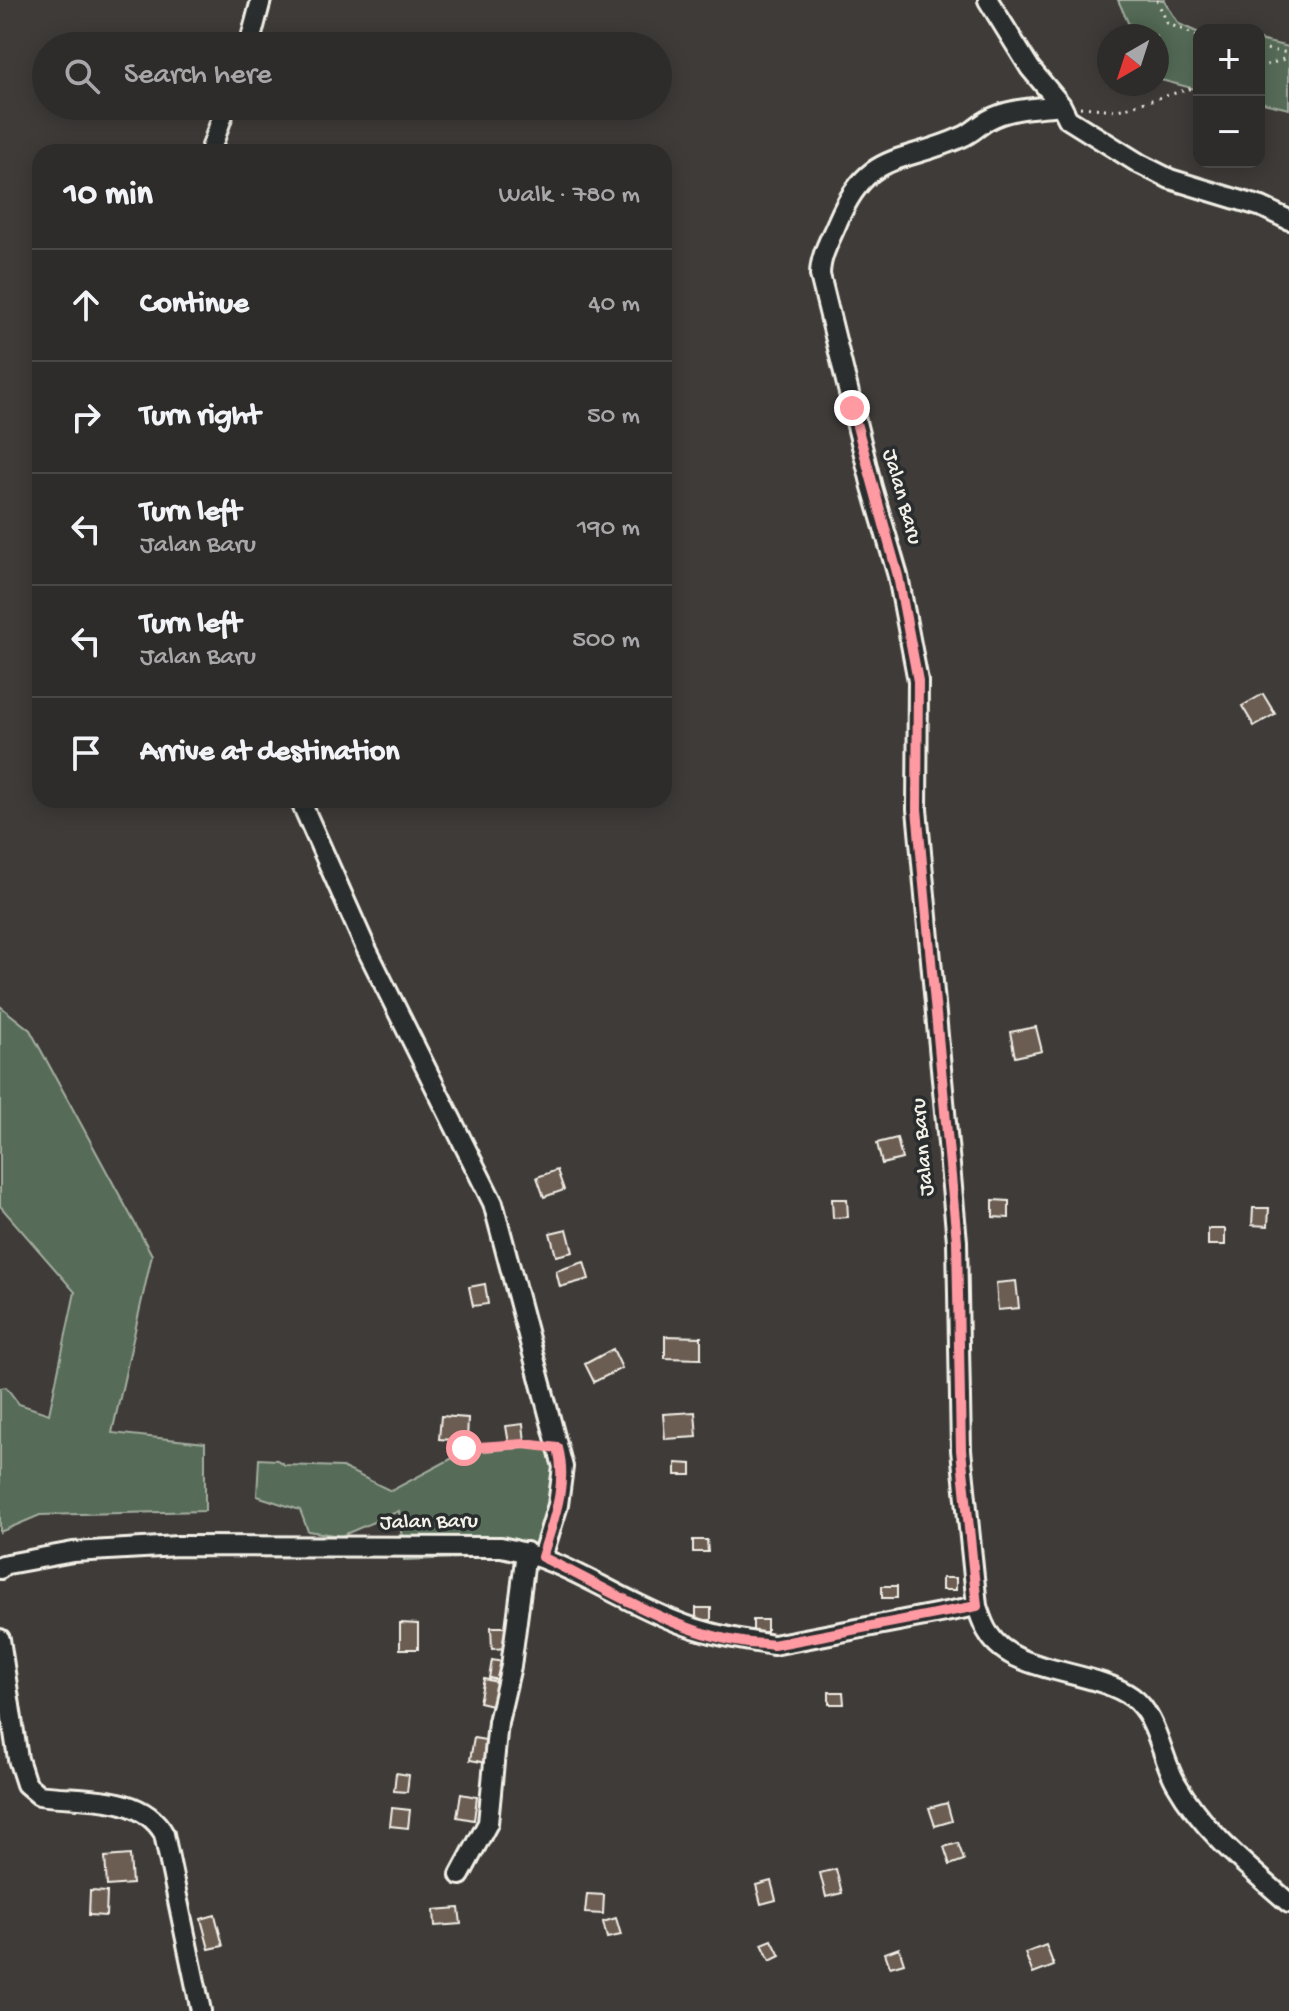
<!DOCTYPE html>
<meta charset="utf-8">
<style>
:root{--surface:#2e2c2b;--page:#363433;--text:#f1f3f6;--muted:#a7a7a9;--line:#494847}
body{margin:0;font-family:"Gochi Hand",sans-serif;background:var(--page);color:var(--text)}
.controls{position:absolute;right:24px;top:24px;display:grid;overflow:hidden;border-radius:16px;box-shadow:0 4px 20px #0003}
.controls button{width:72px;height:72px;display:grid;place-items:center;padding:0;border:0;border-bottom:2px solid var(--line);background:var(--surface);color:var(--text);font:40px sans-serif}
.compass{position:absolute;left:1097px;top:24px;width:72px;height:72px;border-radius:50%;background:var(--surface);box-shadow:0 4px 20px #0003;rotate:219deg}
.stop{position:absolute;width:24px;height:24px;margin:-18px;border:6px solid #ff9aa2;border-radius:50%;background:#fff}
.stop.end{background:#ff9aa2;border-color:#fff;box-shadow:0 2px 8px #0008}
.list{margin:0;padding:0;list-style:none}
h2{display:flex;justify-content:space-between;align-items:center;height:104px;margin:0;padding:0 32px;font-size:34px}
h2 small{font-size:26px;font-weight:400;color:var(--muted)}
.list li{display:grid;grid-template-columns:52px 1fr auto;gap:24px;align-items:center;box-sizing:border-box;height:112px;padding:0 32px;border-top:2px solid var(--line)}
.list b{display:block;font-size:30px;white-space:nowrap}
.list p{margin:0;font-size:26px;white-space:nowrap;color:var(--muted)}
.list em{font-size:26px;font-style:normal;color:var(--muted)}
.icon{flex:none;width:44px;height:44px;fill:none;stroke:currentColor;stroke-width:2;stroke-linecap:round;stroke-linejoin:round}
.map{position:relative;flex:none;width:1289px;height:2011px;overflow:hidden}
.search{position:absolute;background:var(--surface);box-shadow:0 4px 20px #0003;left:32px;top:32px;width:640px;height:88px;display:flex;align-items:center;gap:20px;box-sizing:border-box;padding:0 28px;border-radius:44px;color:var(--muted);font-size:30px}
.panel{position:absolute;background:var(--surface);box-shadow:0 4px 20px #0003;left:32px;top:144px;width:640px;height:664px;border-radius:24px}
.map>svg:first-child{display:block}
.green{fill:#566c58;stroke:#a5aea0;stroke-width:2}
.building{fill:#6c5d53;stroke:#f4f1e8;stroke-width:2}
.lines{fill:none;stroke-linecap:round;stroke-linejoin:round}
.minor-casing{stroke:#f4f1e8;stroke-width:24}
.path{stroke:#f4f1e8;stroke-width:3;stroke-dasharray:2 6;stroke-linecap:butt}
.minor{stroke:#2a2d2e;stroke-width:18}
.route{stroke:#ff9aa2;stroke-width:10}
.labels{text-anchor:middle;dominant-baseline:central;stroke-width:7;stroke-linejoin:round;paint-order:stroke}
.street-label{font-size:22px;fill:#f4f1e8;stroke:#2a2d2e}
</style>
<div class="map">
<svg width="1289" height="2011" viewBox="0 0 1289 2011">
<rect width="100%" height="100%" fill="#3e3b39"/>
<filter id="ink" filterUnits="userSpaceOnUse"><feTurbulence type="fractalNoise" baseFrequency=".0125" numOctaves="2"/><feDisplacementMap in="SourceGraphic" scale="16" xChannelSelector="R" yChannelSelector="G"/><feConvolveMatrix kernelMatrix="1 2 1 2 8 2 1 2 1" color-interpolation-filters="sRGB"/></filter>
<g filter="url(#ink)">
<path class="green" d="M1118,0h46l15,24 20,9v57l-42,-11v-43h-23z
M1259,40l30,7v62l-30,-7z
M0,1006l30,24 122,225 -40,178 93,10v68l-165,4 -40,17v-144l6,-1 13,17 30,10 26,-122 -75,-86z
M524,1447l31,3 1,58 -21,61 -35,-12 -96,3 -5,-49 -58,25 -33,-5 -8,-21 -43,-14 2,-37 18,1 8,5 57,2 49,24 71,-38z"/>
<path class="building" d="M1263,694l12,20 -21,12 -12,-20z
M1036,1027l6,24 -27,6 -5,-25z
M897,1138l5,21 -20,5 -5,-21z
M557,1170l7,20 -20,7 -7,-20z
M832,1199h15l1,18 -15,1z
M993,1200l16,1v17l-16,-1z
M1253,1208h16l-1,18 -16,-1z
M567,1229l6,23 -17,4 -6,-23z
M1208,1229h17v16h-17z
M584,1262l5,17 -29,8 -4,-16z
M1016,1281l3,27 -21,2 -2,-27z
M485,1284l3,20 -15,2 -4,-19z
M665,1336l36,1v22l-36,-1z
M613,1349l9,19 -28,14 -9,-18z
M695,1412l2,25 -32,2 -2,-25z
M441,1416l27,2 -1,23 -28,-2z
M523,1424l2,18 -16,2 -3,-18z
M676,1463l15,1v11h-15z
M693,1540h14l1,12h-15z
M942,1578h14v12h-14z
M882,1586h15v12h-15z
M696,1608h15v12h-15z
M753,1620h14v12h-14z
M400,1623l18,1v25h-18z
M491,1627h18l1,21 -18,1z
M492,1660l11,2 -3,18 -11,-2z
M484,1679l17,4 -5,23 -17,-4z
M829,1692h14l1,12h-15z
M474,1738l17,3 -4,22 -17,-3z
M396,1773l13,2 -2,17 -13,-1z
M461,1794l16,3 -3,23 -17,-3z
M947,1803l5,18 -17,5 -6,-18z
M392,1808l18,2 -2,18 -18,-2z
M958,1843l6,17 -14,5 -6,-18z
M130,1855l2,29 -25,2 -2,-29z
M836,1869l6,24 -16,4 -6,-24z
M771,1881l5,19 -15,4 -5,-19z
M90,1891l17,1 -1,24 -17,-1z
M587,1894l17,1 -1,19 -18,-1z
M459,1908l2,16 -26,2 -1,-16z
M215,1915l8,31 -14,3 -8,-30z
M616,1918l5,17 -14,3 -4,-16z
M772,1940l8,16 -10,5 -8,-17z
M1046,1945l8,21 -21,8 -8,-21z
M899,1948l5,15 -14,4 -5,-14z"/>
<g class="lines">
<g class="minor-casing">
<path id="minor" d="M988,0l42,68 31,37
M249,46l12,-46
M210,152l16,-46
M300,800l66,148 127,255 70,264 -5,38 -16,52
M0,1569l2,-4 71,-13 105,-6 323,1c64,12 116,52 176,75 32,13 63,17 96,23l204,-39 -16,-156 -4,-209 -40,-432 1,-128 -20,-105 -26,-89 -52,-212c0,-19 10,-35 17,-52 31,-74 63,-58 125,-86 10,-4 17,-12 26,-17 21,-12 49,-12 73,-15l7,14 72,45 30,15 92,28 27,13
M977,1606c3,9 6,20 12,28 24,40 104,35 143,63 25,18 29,60 44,86 27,48 72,84 113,120
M0,1639l18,120 8,25 13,11c41,6 102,-3 125,39l37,177
M460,1875l28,-52 10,-101 13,-56 15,-114"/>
</g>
<path class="path" d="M1157,0l10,23 32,14
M1259,48l30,5
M1259,68l30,-11
M1080,107l38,3 81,-24
M464,1448l78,-2"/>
<use href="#minor" class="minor"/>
</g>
</g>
<g class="lines" filter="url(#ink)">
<path class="route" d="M464,1448l60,-4 34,4c10,38 -5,73 -16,109 63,30 129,74 200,85 10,2 20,1 31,3l204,-39 -16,-156 -4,-209 -40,-432 1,-128 -20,-105 -46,-168"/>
</g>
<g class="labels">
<g class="street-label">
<text transform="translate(901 497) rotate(74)">Jalan Baru</text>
<text transform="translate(924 1147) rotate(-95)">Jalan Baru</text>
<text transform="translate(429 1523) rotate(-1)">Jalan Baru</text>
</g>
</g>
</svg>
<div class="controls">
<button>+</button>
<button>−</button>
</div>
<svg class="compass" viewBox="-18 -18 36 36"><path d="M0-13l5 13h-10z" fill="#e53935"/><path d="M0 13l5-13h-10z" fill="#a7a7a9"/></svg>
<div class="stop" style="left:464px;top:1448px"></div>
<div class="stop end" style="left:852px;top:408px"></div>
<div class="search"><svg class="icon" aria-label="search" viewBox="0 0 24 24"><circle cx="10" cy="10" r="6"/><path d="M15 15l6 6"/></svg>Search here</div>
<section class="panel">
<h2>10 min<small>Walk · 780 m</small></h2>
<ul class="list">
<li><svg class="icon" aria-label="ahead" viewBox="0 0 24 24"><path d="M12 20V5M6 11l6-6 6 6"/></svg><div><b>Continue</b></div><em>40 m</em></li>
<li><svg class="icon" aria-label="right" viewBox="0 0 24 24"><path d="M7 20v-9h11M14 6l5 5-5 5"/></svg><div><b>Turn right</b></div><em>50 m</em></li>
<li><svg class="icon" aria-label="left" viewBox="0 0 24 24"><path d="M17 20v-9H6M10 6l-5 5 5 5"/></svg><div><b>Turn left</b><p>Jalan Baru</p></div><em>190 m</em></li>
<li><svg class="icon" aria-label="left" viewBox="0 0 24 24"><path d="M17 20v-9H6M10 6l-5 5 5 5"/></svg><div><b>Turn left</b><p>Jalan Baru</p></div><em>500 m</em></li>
<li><svg class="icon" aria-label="arrive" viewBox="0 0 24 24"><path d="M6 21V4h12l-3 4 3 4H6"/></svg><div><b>Arrive at destination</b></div></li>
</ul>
</section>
</div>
